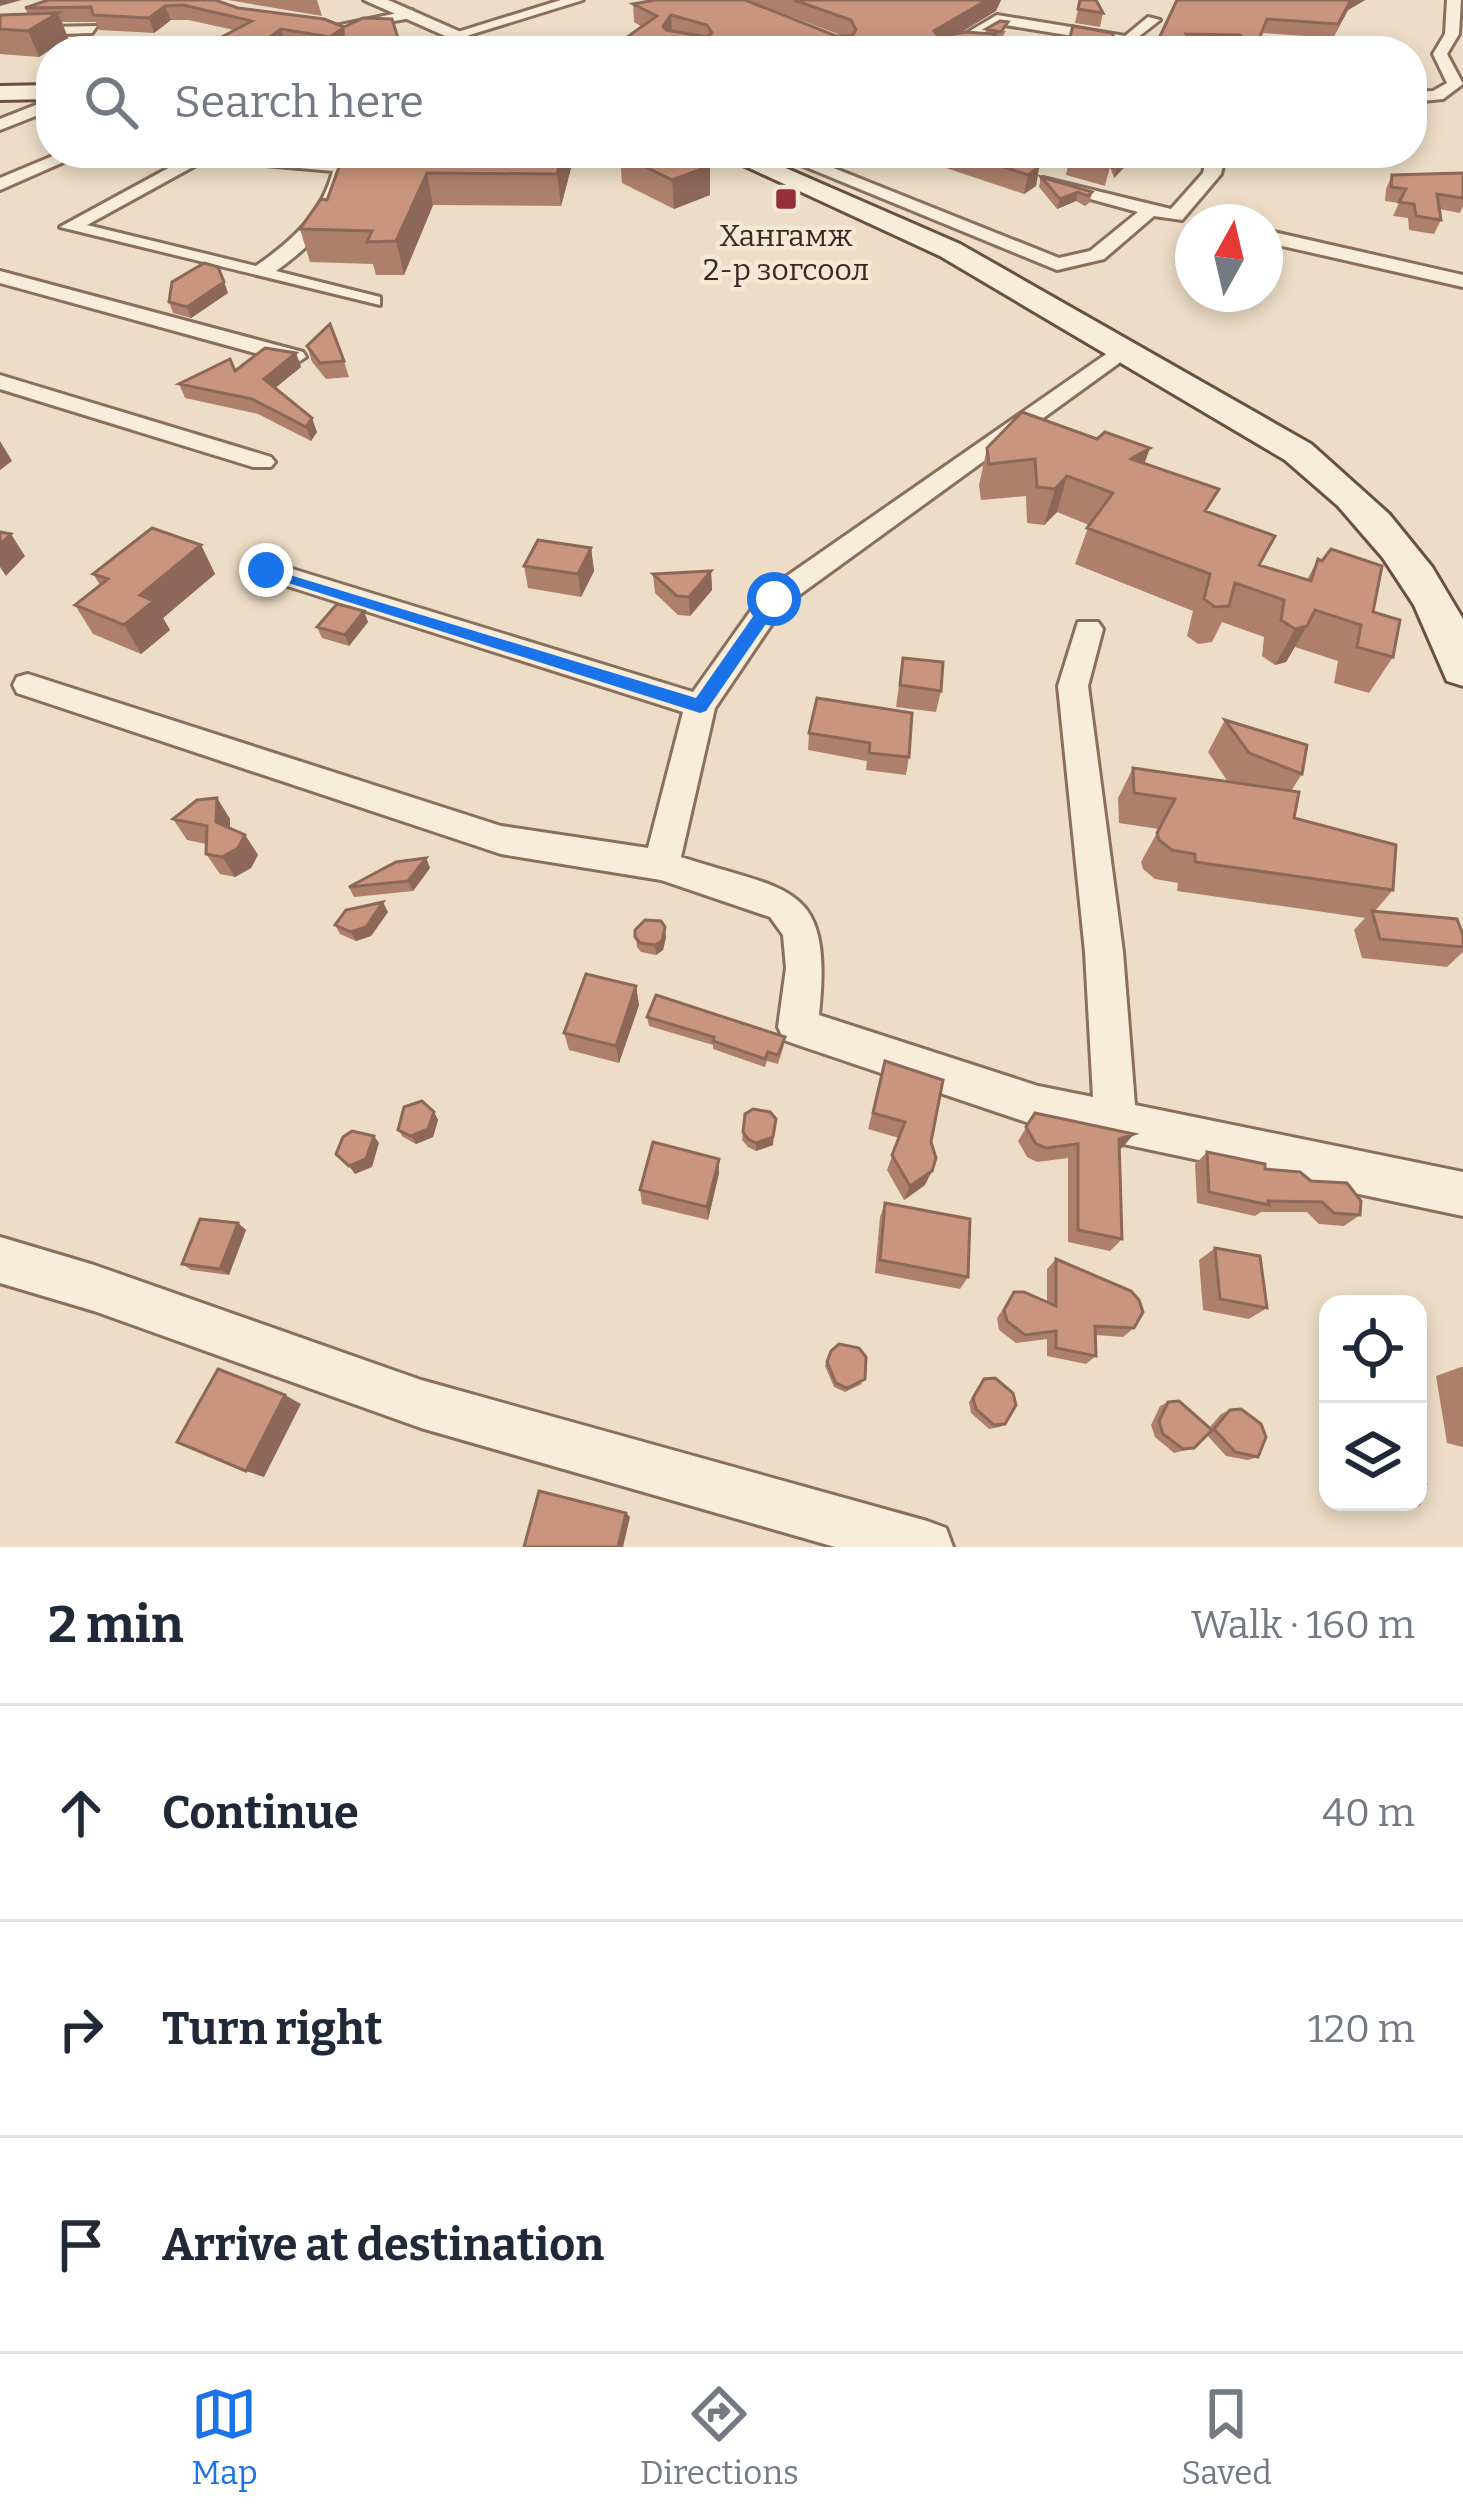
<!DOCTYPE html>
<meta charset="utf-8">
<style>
:root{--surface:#fff;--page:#f6f6f7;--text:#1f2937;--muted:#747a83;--line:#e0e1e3;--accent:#1a73e8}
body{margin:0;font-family:Bitter,serif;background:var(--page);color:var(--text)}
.controls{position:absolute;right:36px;bottom:36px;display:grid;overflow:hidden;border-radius:24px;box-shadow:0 6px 18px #0003}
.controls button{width:108px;height:108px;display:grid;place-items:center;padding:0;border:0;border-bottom:3px solid var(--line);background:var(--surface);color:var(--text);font:60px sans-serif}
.compass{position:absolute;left:1175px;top:204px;width:108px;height:108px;border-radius:50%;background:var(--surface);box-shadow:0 6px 18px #0003;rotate:8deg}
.stop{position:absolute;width:36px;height:36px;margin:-27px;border:9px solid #1a73e8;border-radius:50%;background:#fff}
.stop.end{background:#1a73e8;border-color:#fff;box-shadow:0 3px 12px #0008}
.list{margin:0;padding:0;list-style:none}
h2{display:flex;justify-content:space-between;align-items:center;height:156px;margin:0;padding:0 48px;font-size:51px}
h2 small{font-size:39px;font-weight:400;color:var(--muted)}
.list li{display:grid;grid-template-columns:78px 1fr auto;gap:36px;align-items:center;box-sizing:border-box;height:216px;padding:0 48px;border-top:3px solid var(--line)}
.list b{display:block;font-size:45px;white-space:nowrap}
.list em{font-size:39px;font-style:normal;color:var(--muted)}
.icon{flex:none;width:66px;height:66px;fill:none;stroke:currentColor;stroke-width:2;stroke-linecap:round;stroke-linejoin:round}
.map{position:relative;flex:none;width:1463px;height:1547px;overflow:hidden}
.search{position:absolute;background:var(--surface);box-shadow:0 6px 18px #0003;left:36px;right:36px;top:36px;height:132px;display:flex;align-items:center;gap:30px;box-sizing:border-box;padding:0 42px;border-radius:48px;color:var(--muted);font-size:45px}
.sheet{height:804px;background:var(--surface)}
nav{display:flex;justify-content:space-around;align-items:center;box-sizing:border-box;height:168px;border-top:3px solid var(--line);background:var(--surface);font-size:33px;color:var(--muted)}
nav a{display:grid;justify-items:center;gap:6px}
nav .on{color:var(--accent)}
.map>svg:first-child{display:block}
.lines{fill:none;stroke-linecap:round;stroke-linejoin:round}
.minor-casing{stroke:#896f5d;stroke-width:6}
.tertiary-casing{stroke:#896f5d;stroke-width:6}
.secondary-casing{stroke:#6a5040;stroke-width:6}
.minor{fill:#f8ecda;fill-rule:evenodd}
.tertiary{fill:#f8ecda;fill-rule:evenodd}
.secondary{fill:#f8ecda;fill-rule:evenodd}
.wall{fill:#ae806c}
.shaded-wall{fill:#8d6858}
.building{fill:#ca957e;stroke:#8d6858;stroke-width:3;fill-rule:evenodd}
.route{fill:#1a73e8}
.poi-dot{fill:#962e3b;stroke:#f5e8d6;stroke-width:4.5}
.labels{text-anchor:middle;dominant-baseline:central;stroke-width:9;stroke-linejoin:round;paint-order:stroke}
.far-poi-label{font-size:30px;fill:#392920;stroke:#f5e8d6}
</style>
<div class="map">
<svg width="1463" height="1547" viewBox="0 0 1463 1547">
<rect width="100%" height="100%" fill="#edddc7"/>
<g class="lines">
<g class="minor-casing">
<path id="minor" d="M561,0h22l-120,37 -12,-3z
M1447,0h14l-2,34 -12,20 16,30 -20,15 -31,3v-10l21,-1 14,-8 -14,-29 12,-20z
M412,10l5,7 -74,13 -7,-4z
M997,15l128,21 23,-19 12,3 -32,25 -129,-21 -26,15 49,12 -60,-5 -26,5z
M97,26l-5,7 -92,3v-8z
M487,44l53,7h-58z
M51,99v11l-51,20v-11z
M60,153h24l-84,37v-12z
M196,153h22l-131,72 169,41c36,-25 66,-52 77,-95l-68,-6 -32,-12 116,9c7,44 -41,86 -73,109l104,26v8l-320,-78z
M772,153h24l263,105 31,-7 48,-39 -95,-26v-8l128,31 32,-36 5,-20h18l-5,21 -39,46 -28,-4 -50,43 -47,11z
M1265,230l198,45v12l-198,-45z
M0,271l303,81 3,5 -11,7 -295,-81z
M1125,341l8,2v10l-349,253 -69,102 -34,149c110,36 152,24 138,158l219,71 55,11 -8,-145 -27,-266 20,-64h20l5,7 -15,57 35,266 12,153 328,67v44l-425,-90 -240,-81 -14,-5 -6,-13 8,-59 -3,-33 -13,-18 -109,-37 -160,-26 -484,-161 -4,-8 4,-8 11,-3 473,152 147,22 35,-136 -427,-136 -4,-6 4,-6h20l417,128 71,-100z
M0,375l271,82 4,5 -4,5h-18l-253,-78z
M0,1237l94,28 327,115 506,141 19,7 7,19h-118l-414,-119 -327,-117 -94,-28z"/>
</g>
<g class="tertiary-casing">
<path id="tertiary" d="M364,0h24l116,51h-25z"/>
</g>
<g class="secondary-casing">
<path id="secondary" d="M51,85v14l-51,1v-14z
M717,153h34l209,91 351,200 78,70 43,53 31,52v67l-16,-5 -33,-76 -31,-47 -45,-52 -53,-46 -345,-204z"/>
</g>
<use href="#minor" class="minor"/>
<use href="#tertiary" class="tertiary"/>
<use href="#secondary" class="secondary"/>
</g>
<path class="wall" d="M215,0l23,8 164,43h-57l-1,-6 -8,6h-10l-41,-7 -9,7h-59l-3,-10 20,-11 -46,-10h-17l-17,13 -55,-3 -3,-8h-34l6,16 -29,19 -39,-3v-39l28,-1 -3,-6z
M228,0h89l5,16z
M747,0h254l-5,11 -37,22 27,1v-5l20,2 -6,10 -6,-1 -2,11h-364l-1,-14 15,-10 -8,-5 -1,-18 210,32z
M1080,0l23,13 -3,14 -25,-4z
M1177,0h188l-17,10 -15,28 -70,-5 -8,18 -60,-3 -42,3z
M344,153h231l-14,53 -128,-1 -29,70h-28l-3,-11 -63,-2 -10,-33 27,-29z
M929,153h131l-21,14 -3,19 -12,8 -96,-32z
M1105,153h84l-15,13 -37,-11 -23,23 -4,-11 -5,19 -39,-11 4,-19 40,10z
M620,154l90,41 -36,14 -52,-26z
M1463,173v33l-3,7 -21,-4 2,11 -7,14 -25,-4 -1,-12 -15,-2 6,-13 -14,-2 1,-12 6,-14z
M1041,177l51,15 -2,10 -5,4 -9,-5 -19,8 -18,-22z
M218,267l10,26 -37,25 -18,-5 -4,-11z
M307,346l37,15 5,16 -23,2 -14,-17z
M296,353l5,14 -26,21 42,44 -6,9 -53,-27 -73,-16 -6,-14 56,-13z
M1097,439l53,9 -6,15 65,50 52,52 46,15 11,-21 55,53 20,45 -24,36 -35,-10 4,-22 -43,-14 -9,15 -11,3 -13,-9 2,-19 -42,-15 -10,20 -14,2 -11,-8 6,-25 -118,-47 14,-39 -32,-13 -13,13 -17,-2 -1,-27 -45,4 -2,-15 8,-37z
M201,545l14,29 -52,44 7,12 -29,24 -48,-20 -18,-29 25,-20 -7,-11z
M591,548l3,23 -13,26 -53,-9 -4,-22z
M711,571l1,19 -22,26 -12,-1 -23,-22 -2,-19z
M368,622l-19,24 -27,-8 -5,-11z
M903,658l38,33 -5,21 -40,-5z
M912,713l-3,44 -3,18 -40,-5 1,-9 -59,-11 1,-17z
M1225,720l77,54 -11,17 3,27 99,72 -18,21 88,24v17l-16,15 -85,-9 -8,-28 11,-12 -188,-27 1,-8 -23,-4 -12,-10 -2,-7 18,-33 -40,-6 -1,-25 15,-30 95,14 -20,-30z
M217,798l13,21v9l15,7 13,20 -7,13 -16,9 -15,-3 -14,-20v-10l-19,-4 -14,-21z
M426,858l4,10 -17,23 -59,6 -5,-10z
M388,912l-17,24 -15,5 -16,-7 -5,-9z
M635,930l31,7 -3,13 -7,5 -15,-3 -4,-5z
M636,986l3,19 -20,58 -50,-13 -5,-17z
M647,1017l137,28 -6,19 -11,-3 -2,6 -52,-18v-4l-64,-19z
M885,1061l40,124 -21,15 -17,-30 12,-32 -31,-9z
M434,1112l4,8 -5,17 -17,7 -13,-7 -5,-7z
M1035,1113l99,21 -15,15 3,90 -12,12 -42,-9v-84l-31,4 -10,-5 -9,-16z
M776,1119l-3,26 -17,6 -8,-4 -6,-7 1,-8z
M1207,1152l58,17 95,46 -16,11 -25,-2 -12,-12h-46l-6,4 -58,-13 -2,-39z
M719,1159v14l-11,47 -66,-16 -2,-14z
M885,1203l83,74 -8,12 -85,-16 5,-56z
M238,1223l8,7 -17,45 -38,-5 -9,-6z
M1215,1248l52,60 -18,11 -46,-9 -4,-50z
M1056,1259l78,69 -11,9 -28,-2 1,21 -10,8 -39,-8v-17l-31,4 -17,-13 -2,-12 17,-26 33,10v-33z
M831,1351l31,33 -17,8 -11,-5 -9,-21z
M1461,1367h2v80l-16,-4 -11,-67z
M984,1379l21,45 -5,3 -11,2 -18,-16 -2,-11z
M1168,1402l41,26 12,-14 9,-4 28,47 -10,3 -22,-4 -19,-21 -13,13 -20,5 -19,-16 -4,-12 9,-19z
M1387,1502h31l1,2 -25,4z"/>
<path class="shaded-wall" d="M0,0h22l-22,6z
M987,0h14l-5,11 -64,39 2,-19z
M1351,0h14l-17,10 -15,28z
M165,6l6,14 -17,13 -5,-15z
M58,13l10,25 -29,19 -11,-26z
M671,15l1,18 -9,-7z
M343,28l4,16 -14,7 -3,-14z
M281,29l4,15 -9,7h-14l-2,-7z
M995,34l-3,17h-23z
M563,153h12l-14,53 -4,-32z
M1046,153h14l-21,14 -3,19 -12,8 4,-19 10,-8 3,-10z
M1127,153h10l-23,25 4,-16z
M1178,153h11l-15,13z
M710,166v29l-36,14 -2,-29z
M427,173l6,32 -29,70 -8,-34z
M1078,192l-2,9 -19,8 3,-10z
M224,282l4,11 -37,25 -4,-11z
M296,353l5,14 -32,26 -5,-14z
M312,418l5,14 -6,9 -5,-14z
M0,441l12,20 -12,9z
M1150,448l-13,36 -6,-25z
M1067,476l-10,36 -13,13 11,-36z
M11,534l14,22 -19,20 -6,-9v-22z
M201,545l14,29 -52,44 7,12 -29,24 -17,-29 16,-30z
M591,548l3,23 -13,26 -3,-23z
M711,571l1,19 -22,26 -1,-19z
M364,611l4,11 -19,24 -4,-11z
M1307,626l-21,36 -11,3 20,-36z
M217,798l13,21v24l-14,-21z
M245,835l13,20 -7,13 -16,9 -13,-20z
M426,858l4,10 -17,23 -5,-10z
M383,902l5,10 -17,24 -15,5 -5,-9z
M665,927l1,10 -3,13 -7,5 -1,-10z
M636,986l3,19 -20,58 -3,-17z
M434,1112l4,8 -5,17 -17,7 -5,-8z
M1134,1134l-12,14 -14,5 11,-14z
M374,1136l5,7 -7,24 -17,7 -6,-8z
M773,1137v8l-17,6v-8z
M719,1159v14l-11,47 -1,-13z
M932,1171l-7,14 -21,15 6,-14z
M238,1223l8,7 -17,45 -9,-6z
M285,1395l16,9 -37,73 -18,-6z
M626,1513l4,4 -7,30h-5z"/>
<path class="building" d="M48,0h167l23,8 86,11 20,8 19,-9 29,1 10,32h-54l-4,-3 -1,-20 -13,9 -49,-8 -21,15 -46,-3 38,-20 -69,-16 -18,1 -16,12 -56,-3 -2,-8 -66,1z
M655,0h90l91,36h16l4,-6 -5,-10 -57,-20h193l-53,31 5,6 26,-5 30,2 -6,10 -14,3 -6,4h-288l-54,-14 30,-21 -24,-12zM671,15l36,10 5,8 -5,4 -41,-7 -3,-4z
M1080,0h16l7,13 -25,-4z
M1177,0h174l-13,24 -71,-5 -12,30 -15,-14 -54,-1 10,17h-43z
M58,13l-30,18 -28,-2v-14z
M1000,21l8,1 -7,10 -15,-3z
M1073,26l39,7 9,18h-55z
M344,153h219l-6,21 -130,-1 -31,68 -29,1 5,-11 -72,-2 21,-30 6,1z
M624,153h58l28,13 -38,14 -52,-26z
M962,153h32l46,13 -12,9z
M1074,153h25l12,14 -41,-11z
M1115,153h12l-9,9z
M1463,173v25l-26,-4 4,26 -25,-4 -2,-12 -15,-2 7,-13 -15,-2 1,-12z
M1041,177l51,15 -4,4 -10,-4 -18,7z
M204,263l14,4 6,15 -37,25 -18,-5 3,-20z
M330,324l14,37 -24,2 -13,-17z
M265,348l31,5 -32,26 48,39 -6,9 -54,-28 -73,-15 51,-25 5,12z
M1022,412l75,27 8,-7 45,16 -19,11 88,30 -14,22 70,25 -16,29 52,16 7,-22 4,2 9,-12 51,17 -9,46 27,8 -7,37 -36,-10 4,-22 -46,-15 -8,16 -12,3 -14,-9 3,-20 -49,-17 -6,23 -14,1 -11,-8 6,-25 -123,-46 26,-35 -46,-17 -12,13 -18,-2 -2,-28 -46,5 -2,-16z
M152,528l49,17 -61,50 14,6 -30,24 -49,-20 33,-26 -15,-5z
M0,532l11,2 -11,11z
M538,540l53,8 -13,26 -54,-8z
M711,571l-22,26 -12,-1 -24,-22z
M337,604l27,7 -19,24 -28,-8z
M903,658l40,4 -2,29 -41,-6z
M817,698l95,15 -3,44 -40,-4 1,-10 -61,-10z
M1225,720l82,25 -5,29 -53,-21z
M1133,768l166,24 -5,26 102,27 -3,45 -198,-28v-8l-23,-4 -13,-10 -2,-7 18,-34 -41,-6z
M217,798l-1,24 29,13 -7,13 -16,9 -16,-3 1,-28 -34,-7 24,-19z
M426,858l-18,23 -59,6 47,-25z
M383,902l-17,25 -15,5 -16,-7 11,-15z
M1372,911l85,8 6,16v12l-83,-8z
M645,920l16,1 4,6 -3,14 -7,4 -15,-2 -5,-6v-7z
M586,974l50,12 -20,60 -52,-13z
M656,995l129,42 -7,18 -10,-3 -3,7 -52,-18 1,-4 -67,-20z
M885,1061l58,19 -12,62 5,16 -4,13 -22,15 -18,-31 13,-33 -32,-9z
M422,1101l12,11 -6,17 -17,7 -13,-6 6,-23z
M753,1109l17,3 6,7 -3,18 -17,6 -8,-4 -5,-7 2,-18z
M1035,1113l99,21 -15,5 3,100 -44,-9v-86l-32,4 -10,-4 -10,-17z
M352,1131l22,5 -8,23 -17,7 -13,-12 7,-17z
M653,1142l66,17 -12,48 -67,-17z
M1207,1152l58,12v5l35,3 11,9 36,2 14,18 -1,14 -26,-2 -12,-11 -54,-1 1,4 -60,-13z
M885,1203l85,16 -2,58 -88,-17z
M200,1219l38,4 -18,46 -38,-5z
M1215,1248l45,8 7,52 -47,-9z
M1056,1259l75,32 8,9 4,12 -9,16 -39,-2 1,30 -40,-8v-17l-31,4 -18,-14 -3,-11 10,-18h10l32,14z
M839,1344l20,4 7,9 -1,22 -18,9 -11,-5 -9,-21 4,-11z
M218,1369l67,26 -39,76 -69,-29z
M995,1378l18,15 3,12 -11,19 -11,1 -18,-16 -3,-11 11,-19z
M1179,1401l33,29 -18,18 -11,1 -20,-15 -4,-13 9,-19z
M1241,1409l20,15 5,13 -8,20 -23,-5 -21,-23 16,-19z
M1418,1469l8,15 -7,20 -12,1 -4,-3h15z
M539,1491l87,22 -8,34h-94z"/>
<path class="route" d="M260,566l436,132 72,-103 15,4 -77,112 -6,2 -440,-139z"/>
<rect class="poi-dot" x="774" y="187" width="24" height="24" rx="6"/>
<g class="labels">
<g class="far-poi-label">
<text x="786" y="236">Хангамж<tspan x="786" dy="34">2-р зогсоол</tspan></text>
</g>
</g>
</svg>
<div class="controls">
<button><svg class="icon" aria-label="locate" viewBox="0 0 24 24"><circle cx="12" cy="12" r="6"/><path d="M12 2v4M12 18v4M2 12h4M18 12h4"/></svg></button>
<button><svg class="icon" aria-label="layers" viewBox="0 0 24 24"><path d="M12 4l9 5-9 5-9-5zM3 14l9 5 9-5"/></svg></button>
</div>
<svg class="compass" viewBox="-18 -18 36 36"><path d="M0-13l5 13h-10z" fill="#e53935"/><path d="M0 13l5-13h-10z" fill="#747a83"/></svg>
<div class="stop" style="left:774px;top:599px"></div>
<div class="stop end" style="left:266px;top:570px"></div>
<div class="search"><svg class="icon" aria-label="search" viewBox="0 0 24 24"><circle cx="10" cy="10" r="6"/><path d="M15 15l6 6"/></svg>Search here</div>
</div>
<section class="sheet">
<h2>2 min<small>Walk · 160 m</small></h2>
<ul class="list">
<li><svg class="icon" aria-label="ahead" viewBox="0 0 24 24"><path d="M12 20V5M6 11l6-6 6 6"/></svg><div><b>Continue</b></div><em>40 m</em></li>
<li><svg class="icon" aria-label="right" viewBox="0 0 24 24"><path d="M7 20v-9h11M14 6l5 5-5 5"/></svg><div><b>Turn right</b></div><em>120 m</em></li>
<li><svg class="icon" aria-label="arrive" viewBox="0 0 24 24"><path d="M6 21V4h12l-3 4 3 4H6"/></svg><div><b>Arrive at destination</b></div></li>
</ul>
</section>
<nav>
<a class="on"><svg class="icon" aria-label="map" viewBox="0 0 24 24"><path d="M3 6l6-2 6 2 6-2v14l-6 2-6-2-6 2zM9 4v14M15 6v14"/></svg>Map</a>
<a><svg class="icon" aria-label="directions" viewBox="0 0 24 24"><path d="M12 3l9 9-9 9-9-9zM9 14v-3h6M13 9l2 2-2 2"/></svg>Directions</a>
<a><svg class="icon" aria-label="saved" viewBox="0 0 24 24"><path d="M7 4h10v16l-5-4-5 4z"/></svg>Saved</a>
</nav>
